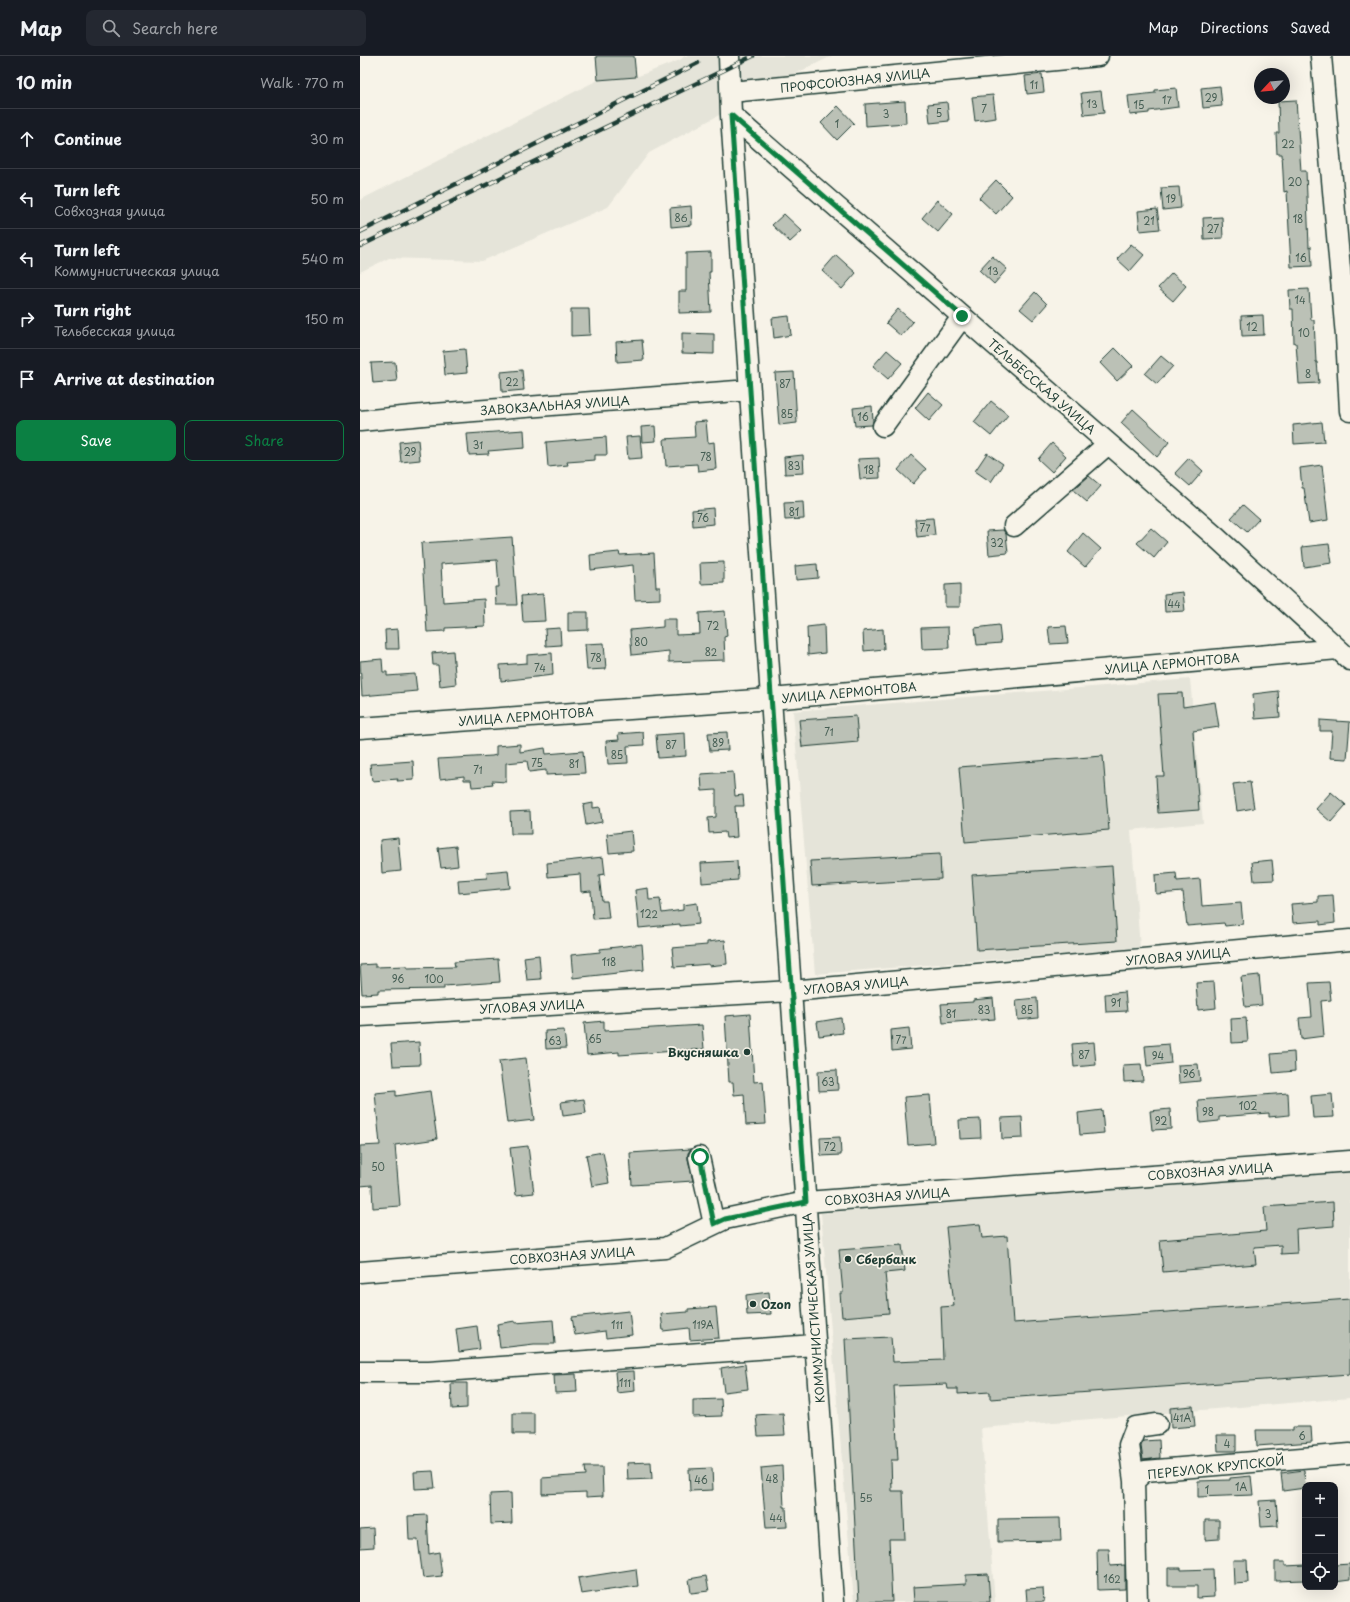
<!DOCTYPE html>
<meta charset="utf-8">
<style>
:root{--surface:#171b24;--page:#242831;--text:#f1f3f6;--muted:#9ea1a6;--line:#363941;--accent:#0b8043}
body{margin:0;font-family:"Playpen Sans",sans-serif;background:var(--page);color:var(--text)}
.controls{position:absolute;right:12px;bottom:12px;display:grid;overflow:hidden;border-radius:8px;box-shadow:0 4px 16px #0002}
.controls button{width:36px;height:36px;display:grid;place-items:center;padding:0;border:0;border-bottom:1px solid var(--line);background:var(--surface);color:var(--text);font:20px sans-serif}
.compass{position:absolute;left:894px;top:12px;width:36px;height:36px;border-radius:50%;background:var(--surface);box-shadow:0 4px 16px #0002;rotate:244deg}
.stop{position:absolute;width:12px;height:12px;margin:-9px;border:3px solid #0b8043;border-radius:50%;background:#fff}
.stop.end{background:#0b8043;border-color:#fff;box-shadow:0 1px 4px #0008}
.list{margin:0;padding:0;list-style:none}
h2{display:flex;justify-content:space-between;align-items:center;height:52px;margin:0;padding:0 16px;font-size:17px}
h2 small{font-size:13px;font-weight:400;color:var(--muted)}
.list li{display:grid;grid-template-columns:26px 1fr auto;gap:12px;align-items:center;box-sizing:border-box;height:60px;padding:0 16px;border-top:1px solid var(--line)}
.list b{display:block;font-size:15px;white-space:nowrap}
.list p{margin:0;font-size:13px;white-space:nowrap;color:var(--muted)}
.list em{font-size:13px;font-style:normal;color:var(--muted)}
.actions{display:flex;gap:8px;padding:12px 16px}
.actions a{flex:1;padding:9px 0;border:1px solid var(--accent);border-radius:8px;text-align:center;font-size:14px;color:var(--accent)}
.actions .main{background:var(--accent);color:#fff}
.icon{flex:none;width:22px;height:22px;fill:none;stroke:currentColor;stroke-width:2;stroke-linecap:round;stroke-linejoin:round}
.map{position:relative;flex:none;width:990px;height:1546px;overflow:hidden}
header{display:flex;align-items:center;gap:24px;box-sizing:border-box;height:56px;padding:0 20px;background:var(--surface);border-bottom:1px solid var(--line)}
header strong{font-size:19px}
nav{display:flex;gap:22px;margin-inline-start:auto;font-size:14px}
.search{width:280px;height:36px;background:var(--page);display:flex;align-items:center;gap:10px;box-sizing:border-box;padding:0 14px;border-radius:8px;color:var(--muted);font-size:15px}
main{display:flex}
aside{flex:1;background:var(--surface)}
.map>svg:first-child{display:block}
.built{fill:#e5e4d9}
.building{fill:#bbc1b6;stroke:#1f3d34}
.lines{fill:none;stroke-linecap:round;stroke-linejoin:round}
.minor-casing{stroke:#1f3d34;stroke-width:23}
.minor{stroke:#f7f3e8;stroke-width:20}
.rail-casing{stroke:#1f3d34;stroke-width:4.5}
.rail{stroke:#f7f3e8;stroke-width:3;stroke-dasharray:9;stroke-linecap:butt}
.route{stroke:#0b8043;stroke-width:5}
.poi-dot{fill:#1f3d34;stroke:#f7f3e8;stroke-width:1.5}
.labels{text-anchor:middle;dominant-baseline:central;stroke-width:3.5;stroke-linejoin:round;paint-order:stroke}
.number-label{font-size:10px;fill:#465e54}
.street-label{font-size:12px;fill:#1f3d34;stroke:#f7f3e8}
.poi-label{font-size:12px;font-weight:bold;fill:#1f3d34;stroke:#f7f3e8;text-anchor:start}
</style>
<header>
<strong>Map</strong>
<div class="search"><svg class="icon" aria-label="search" viewBox="0 0 24 24"><circle cx="10" cy="10" r="6"/><path d="M15 15l6 6"/></svg>Search here</div>
<nav><a>Map</a><a>Directions</a><a>Saved</a></nav>
</header>
<main>
<aside>
<h2>10 min<small>Walk · 770 m</small></h2>
<ul class="list">
<li><svg class="icon" aria-label="ahead" viewBox="0 0 24 24"><path d="M12 20V5M6 11l6-6 6 6"/></svg><div><b>Continue</b></div><em>30 m</em></li>
<li><svg class="icon" aria-label="left" viewBox="0 0 24 24"><path d="M17 20v-9H6M10 6l-5 5 5 5"/></svg><div><b>Turn left</b><p>Совхозная улица</p></div><em>50 m</em></li>
<li><svg class="icon" aria-label="left" viewBox="0 0 24 24"><path d="M17 20v-9H6M10 6l-5 5 5 5"/></svg><div><b>Turn left</b><p>Коммунистическая улица</p></div><em>540 m</em></li>
<li><svg class="icon" aria-label="right" viewBox="0 0 24 24"><path d="M7 20v-9h11M14 6l5 5-5 5"/></svg><div><b>Turn right</b><p>Тельбесская улица</p></div><em>150 m</em></li>
<li><svg class="icon" aria-label="arrive" viewBox="0 0 24 24"><path d="M6 21V4h12l-3 4 3 4H6"/></svg><div><b>Arrive at destination</b></div></li>
</ul>
<div class="actions"><a class="main">Save</a><a>Share</a></div>
</aside>
<div class="map">
<svg width="990" height="1546" viewBox="0 0 990 1546">
<rect width="100%" height="100%" fill="#f7f3e8"/>
<filter id="ink" filterUnits="userSpaceOnUse"><feTurbulence type="fractalNoise" baseFrequency=".025" numOctaves="2"/><feDisplacementMap in="SourceGraphic" scale="8" xChannelSelector="R" yChannelSelector="G"/><feConvolveMatrix kernelMatrix="1 2 1 2 8 2 1 2 1" color-interpolation-filters="sRGB"/></filter>
<g filter="url(#ink)">
<path class="built" d="M325,0h147l-39,19 -144,78 -41,54 -126,54 -93,-3 -29,14v-72l238,-120 38,-3 44,-17z
M830,623l13,144 -72,7 9,118 -325,26 -22,-263z
M990,1113v229l-369,30 14,174h-141l-33,-389z"/>
<path class="building" d="M236,0h38l2,21 -38,3z
M682,18l2,18 -17,2 -2,-18z
M860,30l2,20 -19,2 -2,-20z
M816,32l2,19 -29,4v2l-19,2 -2,-19 27,-3v-3z
M741,35l3,22 -20,2 -3,-22z
M633,39l3,23 -21,3 -3,-24z
M936,44l5,71h5l3,76 2,-1 1,20 -21,1 -4,-76 -3,1 -2,-38h-5l-1,-21h3l-1,-32z
M545,45l1,22 -40,3 -1,-22z
M587,46l2,19 -19,2 -2,-19z
M478,50l16,17 -17,17 -16,-17z
M636,124l16,16 -16,18 -17,-16z
M819,131l2,21 -18,2 -2,-22z
M577,144l16,14 -15,18 -16,-14z
M331,150l1,19 -21,2 -1,-19z
M797,153l3,20 -20,2 -2,-20z
M424,158l18,17 -12,11 -18,-17z
M862,161l1,21 -19,1 -1,-21z
M771,188l13,11 -14,16 -13,-12z
M351,196v20h-2l2,40 -32,1v-22h7v-38z
M476,199l20,18 -14,16 -20,-18z
M632,200l15,13 -13,15 -15,-14z
M812,217l14,13 -13,15 -15,-13z
M949,233l2,31h3l2,42h1l2,21 -20,1 -3,-41h-2l-1,-34h-3l-1,-19z
M675,236l12,12 -14,16 -13,-11z
M211,253h18l1,26 -19,1z
M538,253l15,13 -12,14 -15,-13z
M903,259l1,20 -22,1 -1,-20z
M429,260l2,19 -17,3 -2,-20z
M322,277l32,1v20l-32,-1z
M282,284l2,20 -27,2 -1,-20z
M755,292l18,18 -16,15 -17,-18z
M105,293l2,24 -22,2 -2,-24z
M527,294l15,13 -14,16 -15,-13z
M801,300l12,10 -16,18 -12,-10z
M35,306l2,19 -24,2 -2,-20z
M162,314l2,20 -22,2 -1,-20z
M434,316l3,51 -18,2 -4,-52z
M568,336l15,13 -14,16 -14,-13z
M631,345l17,14 -17,21 -17,-14z
M512,350l1,15 -1,4 -17,1 -2,-18z
M773,353l36,33 -12,15 -36,-34z
M346,365l2,22 6,-1 2,27 -18,2 -1,-7 -31,2 -2,-27 31,-2 -1,-15z
M962,366l2,20 -30,2 -1,-19z
M295,370l1,15 -14,1 -1,-15z
M164,374l1,18 -37,3 1,3 -20,1 -2,-21z
M280,380l2,22 -14,1 -2,-22z
M246,381l1,18h-12v5l-28,2 1,3 -20,2 -2,-25z
M58,384l2,20 -19,2 -2,-20z
M692,387l14,13 -14,16 -14,-13z
M627,397l16,11 -12,18 -16,-11z
M443,399l1,18 -19,1 -1,-17z
M551,399l15,14 -13,15 -15,-14z
M519,402l1,20 -20,1 -2,-20z
M829,402l14,13 -13,15 -15,-13z
M962,409l6,55 -19,3 -5,-35h-2l-2,-20z
M729,420l12,10 -14,16 -14,-12z
M443,446l1,17 -19,1 -1,-17z
M883,449l16,14 -12,13 -16,-14z
M353,452l1,16 -21,2 -1,-16z
M573,462l2,17 -18,2 -2,-18z
M791,472l16,14 -13,16 -17,-15z
M643,474l3,4 2,19 -19,2 -2,-24z
M723,477l18,16 -16,18 -17,-15z
M152,481l5,68h-21l-1,-18h4l-2,-27 -56,4 2,38 41,-3 1,27 -40,2v3l-18,1 -6,-89z
M969,488l3,19 -28,4 -2,-20z
M259,496l1,3 34,-2 2,34h4v12l-25,1 -2,-35 -42,5 -1,-15z
M364,506v21l-23,1 -1,-21z
M457,508l1,14 -22,2 -1,-14z
M600,528v23h-15v-22z
M823,536l2,19 -20,1 -1,-18z
M183,538l2,27 -22,1 -2,-26z
M365,555l2,25 -3,1 1,23 -56,2v-11l-37,4 -2,-25 33,-3v-8h13v16l24,-1 -1,-21z
M208,556h20v18l-20,1z
M464,569l1,28 -17,2 -1,-28z
M639,569l2,18 -24,2 -2,-17z
M706,570l2,17 -18,1 -2,-17z
M588,571l1,21 -27,1 -1,-21z
M200,572l1,17 -15,1 -1,-17z
M38,573l1,20h-13l-1,-19z
M523,573l1,20 -20,2 -1,-20z
M244,587l2,26 -19,1 -2,-26z
M93,595l3,33 -16,2 -2,-21h-5l-1,-12z
M192,597l1,22 -52,6 -1,-16 27,-2v-8z
M22,603l1,13h4v4l28,-2 2,17 -55,5 -2,-35z
M918,635l2,26 -25,2 -2,-25z
M822,637l1,14 32,-5 4,25 -26,4 6,79 -41,3 -2,-37h8l-6,-82z
M496,660l2,26 -56,5 -3,-27z
M960,664l30,2 -3,37 -17,-1 2,-27h-12z
M283,676l1,13 -17,1 1,17 -20,1 -2,-23 13,-1 -1,-6z
M367,676l1,18 -18,1 -2,-18z
M325,677l1,23 -28,2 -2,-23z
M160,688v8l25,-4 1,6 37,-3 2,22 -39,2v-5l-17,2 -2,-11 -21,2v19l-14,-1 1,3 -8,1v1l-13,1 -1,-7h-7v-4l-24,3 -2,-20 54,-3 4,-1v-9z
M743,700l6,74 -144,12 -6,-75z
M53,705l1,19 -17,1 1,-2 -26,2 -2,-17z
M373,716l2,24 8,-1 1,11h-9l2,31 -11,1 -1,-6 -16,1 -1,-15 8,-1v-27l-14,1 -1,-17z
M890,726l4,26 -17,3 -4,-27z
M971,736l15,13 -15,17 -15,-13z
M233,747v5l7,-1 2,15 -16,3 -3,-20z
M170,755l1,23h-20l-1,-22z
M271,775l2,20 -24,2 -2,-19z
M38,782l3,33 -19,2 -2,-33z
M96,790l2,20 -17,2 -3,-20z
M580,798l1,25 -129,7 -2,-25z
M243,801l2,17 -6,1 3,26h5l2,17 -16,1 -2,-28 -10,1 -1,-18 -32,3 -1,-14z
M912,804l2,20 -20,1 -2,-19z
M377,805l1,19 -36,3 -1,-20z
M752,810l5,75 -140,9 -5,-75z
M148,814l2,18 -51,5 -1,-13 29,-2 -1,-6z
M816,817l1,8 23,-2 2,27 39,-3 2,21 -18,2 -1,-3 -37,3 -4,-34 -27,2 -1,-19z
M288,832l1,12 11,-1 2,14 21,-3v-5l14,-2 2,21 -19,2v-2l-41,4 -4,-38z
M973,839l2,28 -15,2v-4l-27,2 -2,-19 27,-2v-6z
M365,884l2,24 -18,2v-2l-35,3 -2,-19 35,-3v-3z
M282,888l2,26 -71,8 -2,-23 29,-3v-3z
M179,899l2,24 -14,1 -3,-23z
M138,903l2,23 -56,4v3l-66,1v3l-16,1 -2,-29 15,-1v3l32,-1v2l48,-1 -1,-5z
M899,919l3,30 -17,2 -4,-30z
M854,926l2,26 -18,2 -2,-27z
M969,926l2,18 -10,1 3,35 -23,3 -2,-21 13,-1 -3,-34z
M765,936l2,19 -21,1 -1,-18z
M633,942l2,21 -52,4 -2,-19 32,-2v-2z
M677,942l1,20 -20,2 -2,-20z
M390,958l4,68 9,-1 3,43 -20,1 -2,-31 -10,1 -1,-13h-4l-4,-66z
M481,962l2,15 -24,3 -2,-14z
M886,962l2,24 -16,1 -1,-24z
M244,965v10l98,-6 2,24 -85,6v-3l-32,3 -3,-32z
M549,972l2,21 -19,2 -1,-21z
M204,974l2,18 -20,1 -1,-18z
M59,986l1,23 -27,1 -2,-22z
M734,986l2,23 -22,2 -2,-23z
M809,988l2,19 -24,3 -2,-20z
M934,996l1,19 -22,2 -2,-19z
M166,1002l8,62 -27,3 -8,-62z
M781,1008l2,17 -19,1 -1,-17z
M838,1008l2,17 -21,2 -1,-18z
M477,1014l1,20 -19,1 -1,-20z
M36,1035v5l34,-5 7,48 -42,6 5,61 -27,2 -1,-23 -12,1v-40l20,-1 -5,-52z
M928,1037l1,22 -20,2v-4l-50,4v4l-19,2 -2,-23z
M972,1038l2,23 -21,1 -2,-22z
M570,1039l4,48 -26,2 -4,-48z
M224,1043l2,14 -23,3 -2,-14z
M810,1053l1,20 -19,1 -2,-19z
M742,1054l2,23 -24,2 -2,-22z
M662,1061l1,21 -21,1 -1,-21z
M620,1063l1,19 -21,1 -1,-19z
M480,1081l1,18 -20,1 -1,-18z
M168,1090l6,47 -18,2 -6,-47z
M331,1093l-3,4v6l5,22 -61,4 -2,-32z
M243,1096l6,31 -17,3 -6,-31z
M973,1146l1,24 -38,3 1,24 -16,1v-9l-27,2 2,17 -93,8 -3,-32 106,-9 -2,-24z
M620,1168l2,14 25,-2 6,87 337,-24v75l-360,25v-7l-32,2v-5h-10l-1,-5 -53,2 4,74h-7l1,31h11l2,48h-16l3,63h-33l-14,-263 46,-2 2,25 50,-2 -2,-53 13,-1 -8,-79z
M542,1189l3,26 -20,2 4,40 -47,4 -2,-24h3l-4,-43z
M409,1236l2,22 -24,1 -1,-20z
M356,1251l3,31 -29,2 -1,-12 -26,3 -2,-17 27,-2v-3z
M269,1255l3,24 -26,3 -1,-7 -30,4 -3,-18z
M193,1264l2,24h-21l-34,4 -3,-24 18,-3v2z
M117,1270l3,23 -21,3 -3,-23z
M385,1308l3,25 -24,3 -3,-24z
M274,1315l1,20 -18,2 -2,-21z
M216,1318l1,18 -22,1 -1,-18z
M91,1327h16v25l-15,1z
M361,1343l1,17 -29,1v-17z
M833,1350l2,20 -24,2 -1,-20z
M153,1357h21v21h-21z
M423,1357l2,22 -27,1 -2,-21z
M933,1371h18l1,15 -55,4 -1,-16h37z
M857,1379h19v16h-18z
M799,1384l1,18 -17,2 -2,-14 2,-5z
M291,1406l1,17 -24,1 -1,-17z
M422,1410l2,41h2l1,20 -21,1 -5,-60z
M225,1411h17l1,29 -17,1v-5l-44,2v-16l44,-3z
M352,1412l1,22 -23,1 -1,-22z
M944,1414l1,18 -22,3 -2,-18z
M73,1415l2,17 -20,1 -1,-17z
M891,1420l2,19 -55,2v-16l32,-1v-2z
M151,1437l1,30 -21,1 -1,-30z
M916,1444l2,26 -17,1 -2,-26z
M67,1459l2,39 10,-2 3,24 -19,2 -5,-38h-9l-1,-24z
M700,1462l1,23 -63,1v-23z
M845,1464h14v19l-14,1z
M13,1472l1,19 -14,1v-19z
M737,1493h12l1,17 15,-1v24l-27,1z
M873,1504h14l1,23 -14,1z
M915,1506h10v4l20,-1v15l-30,1z
M990,1508v16l-15,2v-17z
M808,1512h13v2l32,-1 1,28 -17,1v-12h-29z
M276,1513l2,17 -57,8 -3,-16z
M628,1518l2,28h-76l-1,-15 53,-3v-9z
M346,1520l3,15 -18,2 -2,-14z
M683,1532l1,14h-17l-1,-13z"/>
<g class="lines">
<g class="minor-casing">
<path id="minor" d="M369,0l2,59 102,1487
M961,0l25,280 4,75
M371,36l367,-36
M371,59l486,423 133,122
M0,365l74,-7 316,-24
M523,370l79,-109
M654,470l94,-82
M0,672l411,-29 567,-50
M0,960l431,-25 559,-51
M339,1101l15,67
M0,1216l305,-24 60,-29 81,-17 544,-41
M0,1316h69l386,-27
M774,1425l-5,-36 7,-18 21,-3
M777,1546l-3,-121 11,-10 205,-17"/>
</g>
<use href="#minor" class="minor"/>
<g class="rail-casing">
<path id="rail" d="M0,176l338,-169
M0,190l393,-190"/>
</g>
<use href="#rail" class="rail"/>
</g>
</g>
<g class="lines" filter="url(#ink)">
<path class="route" d="M340,1101l14,67 11,-5 81,-17 -75,-1087 231,201"/>
</g>
<g class="poi-dot">
<circle cx="387" cy="996" r="4"/>
<circle cx="488" cy="1203" r="4"/>
<circle cx="393" cy="1248" r="4"/>
</g>
<g class="labels">
<g class="number-label">
<text x="674" y="28">11</text>
<text x="851" y="41">29</text>
<text x="807" y="43">17</text>
<text x="732" y="47">13</text>
<text x="779" y="48">15</text>
<text x="624" y="52">7</text>
<text x="579" y="56">5</text>
<text x="526" y="57">3</text>
<text x="477" y="67">1</text>
<text x="928" y="87">22</text>
<text x="935" y="125">20</text>
<text x="811" y="142">19</text>
<text x="321" y="161">86</text>
<text x="938" y="162">18</text>
<text x="789" y="164">21</text>
<text x="853" y="172">27</text>
<text x="941" y="201">16</text>
<text x="633" y="214">13</text>
<text x="940" y="243">14</text>
<text x="892" y="270">12</text>
<text x="944" y="276">10</text>
<text x="948" y="317">8</text>
<text x="152" y="325">22</text>
<text x="425" y="327">87</text>
<text x="427" y="357">85</text>
<text x="503" y="360">16</text>
<text x="118" y="388">31</text>
<text x="50" y="395">29</text>
<text x="346" y="400">78</text>
<text x="434" y="409">83</text>
<text x="509" y="413">18</text>
<text x="434" y="455">81</text>
<text x="343" y="461">76</text>
<text x="565" y="471">77</text>
<text x="637" y="486">32</text>
<text x="814" y="547">44</text>
<text x="353" y="569">72</text>
<text x="281" y="585">80</text>
<text x="351" y="595">82</text>
<text x="236" y="601">78</text>
<text x="180" y="611">74</text>
<text x="469" y="675">71</text>
<text x="358" y="686">89</text>
<text x="311" y="688">87</text>
<text x="257" y="698">85</text>
<text x="177" y="706">75</text>
<text x="214" y="707">81</text>
<text x="118" y="713">71</text>
<text x="289" y="857">122</text>
<text x="249" y="905">118</text>
<text x="38" y="922">96</text>
<text x="74" y="922">100</text>
<text x="756" y="946">91</text>
<text x="624" y="953">83</text>
<text x="667" y="953">85</text>
<text x="591" y="957">81</text>
<text x="235" y="982">65</text>
<text x="541" y="983">77</text>
<text x="195" y="984">63</text>
<text x="724" y="998">87</text>
<text x="798" y="999">94</text>
<text x="829" y="1017">96</text>
<text x="468" y="1025">63</text>
<text x="888" y="1049">102</text>
<text x="848" y="1055">98</text>
<text x="801" y="1064">92</text>
<text x="470" y="1090">72</text>
<text x="18" y="1110">50</text>
<text x="257" y="1268">111</text>
<text x="343" y="1268">119А</text>
<text x="265" y="1326">111</text>
<text x="822" y="1361">41А</text>
<text x="942" y="1379">6</text>
<text x="867" y="1387">4</text>
<text x="412" y="1422">48</text>
<text x="341" y="1423">46</text>
<text x="881" y="1430">1А</text>
<text x="847" y="1433">1</text>
<text x="506" y="1441">55</text>
<text x="908" y="1457">3</text>
<text x="416" y="1461">44</text>
<text x="752" y="1522">162</text>
</g>
<g class="street-label">
<text transform="translate(495 24) rotate(-6)">ПРОФСОЮЗНАЯ УЛИЦА</text>
<text transform="translate(682 330) rotate(41)">ТЕЛЬБЕССКАЯ УЛИЦА</text>
<text transform="translate(195 349) rotate(-4)">ЗАВОКЗАЛЬНАЯ УЛИЦА</text>
<text transform="translate(812 607) rotate(-5)">УЛИЦА ЛЕРМОНТОВА</text>
<text transform="translate(489 636) rotate(-5)">УЛИЦА ЛЕРМОНТОВА</text>
<text transform="translate(166 660) rotate(-4)">УЛИЦА ЛЕРМОНТОВА</text>
<text transform="translate(818 900) rotate(-5)">УГЛОВАЯ УЛИЦА</text>
<text transform="translate(496 929) rotate(-5)">УГЛОВАЯ УЛИЦА</text>
<text transform="translate(172 950) rotate(-3)">УГЛОВАЯ УЛИЦА</text>
<text transform="translate(850 1115) rotate(-4)">СОВХОЗНАЯ УЛИЦА</text>
<text transform="translate(527 1140) rotate(-4)">СОВХОЗНАЯ УЛИЦА</text>
<text transform="translate(212 1199) rotate(-4)">СОВХОЗНАЯ УЛИЦА</text>
<text transform="translate(453 1252) rotate(-94)">КОММУНИСТИЧЕСКАЯ УЛИЦА</text>
<text transform="translate(856 1411) rotate(-6)">ПЕРЕУЛОК КРУПСКОЙ</text>
</g>
<g class="poi-label">
<text x="379" y="996" text-anchor="end">Вкусняшка</text>
<text x="496" y="1203">Сбербанк</text>
<text x="401" y="1248">Ozon</text>
</g>
</g>
</svg>
<div class="controls">
<button>+</button>
<button>−</button>
<button><svg class="icon" aria-label="locate" viewBox="0 0 24 24"><circle cx="12" cy="12" r="6"/><path d="M12 2v4M12 18v4M2 12h4M18 12h4"/></svg></button>
</div>
<svg class="compass" viewBox="-18 -18 36 36"><path d="M0-13l5 13h-10z" fill="#e53935"/><path d="M0 13l5-13h-10z" fill="#9ea1a6"/></svg>
<div class="stop" style="left:340px;top:1101px"></div>
<div class="stop end" style="left:602px;top:260px"></div>
</div>
</main>
